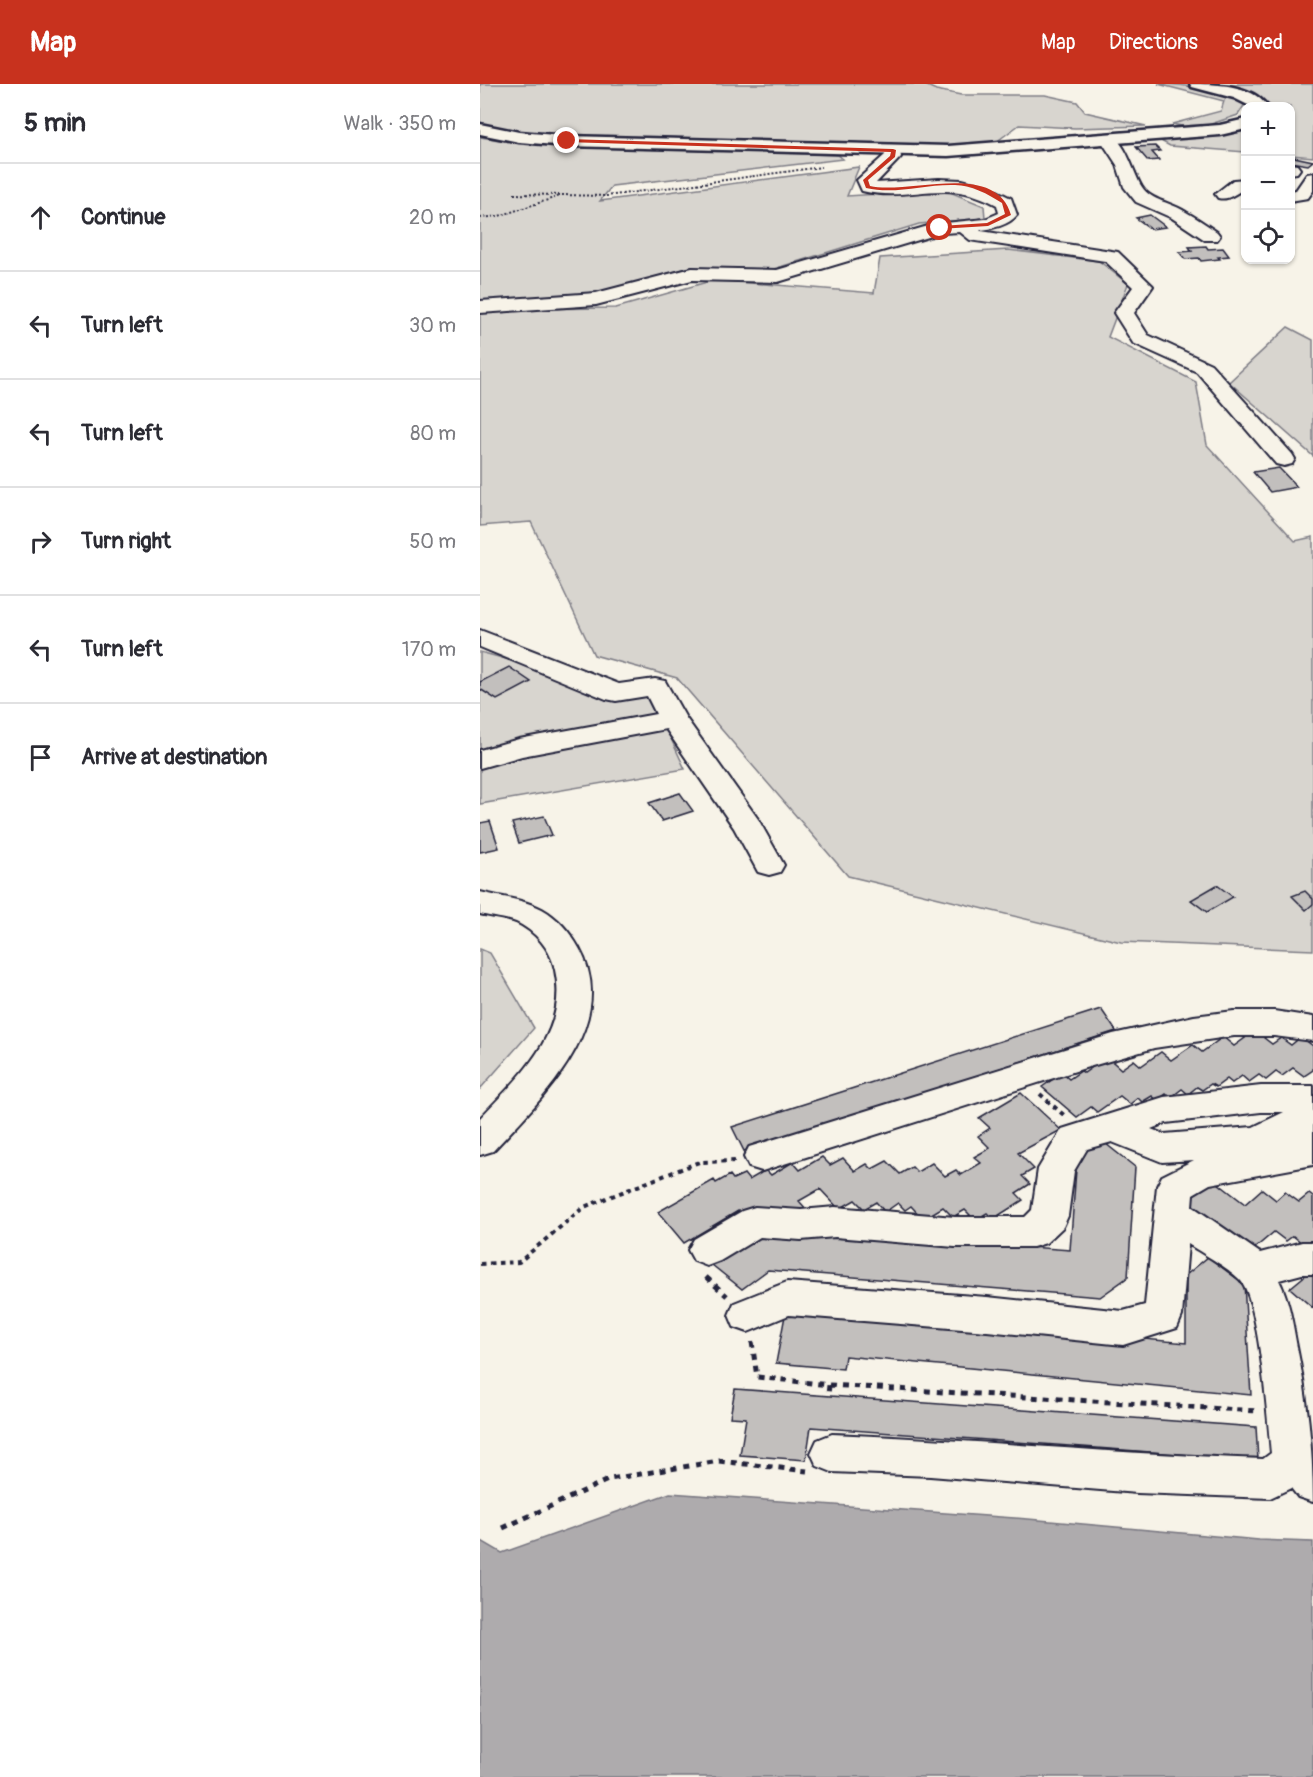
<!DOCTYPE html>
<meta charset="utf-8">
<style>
:root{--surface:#fff;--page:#f7f7f7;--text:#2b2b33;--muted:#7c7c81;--line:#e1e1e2;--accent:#c8321e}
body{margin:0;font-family:Pangolin,sans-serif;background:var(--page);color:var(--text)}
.controls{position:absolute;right:18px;top:18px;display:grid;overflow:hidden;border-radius:12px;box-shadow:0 2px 4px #0004}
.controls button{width:54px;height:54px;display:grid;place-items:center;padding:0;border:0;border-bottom:2px solid var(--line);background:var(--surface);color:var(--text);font:30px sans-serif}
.stop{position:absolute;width:18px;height:18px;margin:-14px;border:4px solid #c8321e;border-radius:50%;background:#fff}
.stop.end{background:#c8321e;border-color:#fff;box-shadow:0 2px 6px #0008}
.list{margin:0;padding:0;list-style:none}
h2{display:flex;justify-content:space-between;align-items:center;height:78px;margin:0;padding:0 24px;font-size:26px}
h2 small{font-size:20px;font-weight:400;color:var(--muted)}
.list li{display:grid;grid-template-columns:39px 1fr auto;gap:18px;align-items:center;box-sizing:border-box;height:108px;padding:0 24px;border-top:2px solid var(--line)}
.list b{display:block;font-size:22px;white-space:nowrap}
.list em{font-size:20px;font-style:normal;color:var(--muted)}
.icon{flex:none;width:33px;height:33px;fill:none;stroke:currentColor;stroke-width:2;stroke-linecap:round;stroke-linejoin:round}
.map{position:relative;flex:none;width:833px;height:1693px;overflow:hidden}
header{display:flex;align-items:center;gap:36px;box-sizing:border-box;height:84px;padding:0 30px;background:var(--accent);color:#fff}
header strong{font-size:28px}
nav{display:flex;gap:33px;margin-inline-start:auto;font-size:21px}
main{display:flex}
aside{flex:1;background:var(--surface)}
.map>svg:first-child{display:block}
.green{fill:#d8d5cf;stroke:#7d7c85;stroke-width:1.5}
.water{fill:#aeabad;stroke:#76747f;stroke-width:1.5}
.building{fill:#c2bfbd;stroke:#22223b;stroke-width:1.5}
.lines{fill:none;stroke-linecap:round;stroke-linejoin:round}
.minor-casing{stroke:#22223b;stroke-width:4}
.major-casing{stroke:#22223b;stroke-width:5}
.path-far2{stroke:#22223b;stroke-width:2;stroke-dasharray:2 2;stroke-linecap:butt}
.path-far1{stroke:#22223b;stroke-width:4;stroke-dasharray:4.5 4.5;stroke-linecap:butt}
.path{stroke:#22223b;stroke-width:5;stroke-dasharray:6 6;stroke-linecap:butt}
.minor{fill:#f7f3e8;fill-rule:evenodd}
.major{fill:#f7f3e8;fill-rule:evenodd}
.route{fill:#c8321e}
</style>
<header>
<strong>Map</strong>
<nav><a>Map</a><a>Directions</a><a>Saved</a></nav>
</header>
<main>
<aside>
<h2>5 min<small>Walk · 350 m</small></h2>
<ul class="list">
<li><svg class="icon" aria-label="ahead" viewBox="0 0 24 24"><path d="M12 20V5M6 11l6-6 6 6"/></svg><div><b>Continue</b></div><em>20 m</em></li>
<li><svg class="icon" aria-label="left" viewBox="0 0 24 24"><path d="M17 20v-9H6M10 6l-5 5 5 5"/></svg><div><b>Turn left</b></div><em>30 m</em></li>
<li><svg class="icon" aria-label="left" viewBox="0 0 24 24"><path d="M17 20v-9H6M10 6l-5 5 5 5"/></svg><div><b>Turn left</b></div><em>80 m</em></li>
<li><svg class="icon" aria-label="right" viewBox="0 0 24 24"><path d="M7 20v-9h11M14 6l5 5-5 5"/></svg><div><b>Turn right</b></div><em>50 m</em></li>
<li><svg class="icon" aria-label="left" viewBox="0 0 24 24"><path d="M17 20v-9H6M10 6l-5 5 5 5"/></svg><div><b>Turn left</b></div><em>170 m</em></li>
<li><svg class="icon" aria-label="arrive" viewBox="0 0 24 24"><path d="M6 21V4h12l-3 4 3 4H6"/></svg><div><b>Arrive at destination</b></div></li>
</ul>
</aside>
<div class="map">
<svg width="833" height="1693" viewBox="0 0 833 1693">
<rect width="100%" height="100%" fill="#f7f3e8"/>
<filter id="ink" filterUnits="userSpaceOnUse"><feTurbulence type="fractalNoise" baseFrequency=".0167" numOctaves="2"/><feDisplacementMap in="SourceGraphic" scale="12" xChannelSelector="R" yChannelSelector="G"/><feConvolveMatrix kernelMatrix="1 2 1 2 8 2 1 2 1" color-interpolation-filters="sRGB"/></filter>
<g filter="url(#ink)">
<path class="green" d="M0,0h443l13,6 25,5h84l32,7 8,10 61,14 -71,2 -56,-3 -23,17 -67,4 -395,-10 -54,-10z
M678,0c32,0 59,6 87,20l-7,11 -42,14 -24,-5 49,-13 3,-10z
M735,0h98v73l-22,-2 -1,-49h-19l-19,-13z
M765,47v21l-75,-6 -15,-8z
M0,53l38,6 320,12 5,4 -231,27 -12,15 259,-34 -12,29 98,-6 39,16 1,12 -66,6 -152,47 -80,-3 -88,25 -119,8z
M528,166l91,11 29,23 -20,53 88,45 11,63 88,96 18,-4v413l-192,-8 -273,-66 -171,-198 -83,-23 -63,-133 -51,4v-213l25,-4 111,-1 98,-28 160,13 6,-35z
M808,243l25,13v116l-84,-74z
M0,568l172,46 33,71 -205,35z
M0,865l10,4 44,75 -54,61z"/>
<path class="water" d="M190,1409l358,26 231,21 54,2v235h-833v-237l22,13z"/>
<path class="building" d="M675,62l5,5 -8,1 7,8 -11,1 -12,-14z
M814,73l19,4 -5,4 -18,-3z
M670,131l16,12 -15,2 -15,-11z
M726,162l2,3 15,-1 6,8 -11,1 2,2 -19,2 -2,-3 -14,1 -6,-7 13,-1 -3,-4z
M799,384l18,19 -27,5 -17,-20z
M29,583l22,15 -34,18 -17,-11v-7z
M200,709l13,18 -31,10 -13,-18z
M64,732l8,19 -33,8 -7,-20z
M10,737l9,27 -19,4v-29z
M737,801l16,12 -26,15 -16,-12z
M825,807l8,8v5l-7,6 -14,-14z
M621,925l15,22 -372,120 -12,-24z
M775,947l17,13 9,-6 10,7 10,-8 12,9v24l-9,6 -11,-8 -11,8 -6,-4 -10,8 -7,-5 -10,7 -7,-6 -10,7 -5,-4 -11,8 -5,-3 -9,6 -5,-3 -9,7 -6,-5 -12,9 -4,-4 -9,6 -5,-4 -10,6 -4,-4 -8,6 -10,-8 -23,16 -6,-5 -14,10 -35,-30 20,-14 7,6 12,-8 3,2 23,-16 14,12 13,-9 7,6 20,-14 10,8 22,-15 9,7 21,-15 11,9z
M541,1009l40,37 -43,23 16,16 -12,7 8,8 -14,9 7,7 -30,19 -6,-6 -12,7 -10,-10 -12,7 -10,-10 -20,12 -12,-13 -6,4 -7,-7 -13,9 -9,-10 -12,7 -9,-9 -16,9 -19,-20 -21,12 9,10 -64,7 -6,-7 -54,32 -26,-31 56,-32 2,3 14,-8 3,4 11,-5 5,6 17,-10 5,5 22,-13 7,8 22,-13 8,8 13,-7 12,13 12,-7 5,5 15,-8 13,13 12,-7 5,5 15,-9 13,13 11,-6 5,5 20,-12 -7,-6 16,-9 -12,-12 12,-8 -11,-10z
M598,1059l28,1 29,23 -7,110 -28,20 -332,-27 -26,19 -30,-24 38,-36 19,-1 301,22z
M730,1093l35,27 17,-15 14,11 9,-8 14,10 10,-8 4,3v51l-2,2 -18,-14 -7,5 -12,-9 -25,21 -67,-54z
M728,1173l36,27 7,111 -406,-39 -2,13 -67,-6 11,-58 399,38v-68z
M833,1185v39l-23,-20z
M255,1305l521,38 2,33 -447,-33 -5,33 -66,-5 6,-37 -16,-1z"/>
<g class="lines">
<g class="minor-casing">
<path id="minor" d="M628,50c18,5 25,39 34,53 9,14 31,16 44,25 11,6 21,13 31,20l3,4 -3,4h-12l-33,-22 -36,-16 -12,-15 -7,-22 -17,-26z
M413,61l6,1 2,11 -25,26 63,-4 23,1 27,7 22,11 6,17c-8,10 -25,14 -37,15l1,1 137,21 35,34 -19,27 14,22 63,29 81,90 3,5 -3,5 -8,2 -8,-2 -79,-92 -64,-29 -19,-30 19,-26 -28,-26 -129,-20 -6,-1 -10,-8 -18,1 -164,49 -86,-2 -96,25 -116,8v-12l116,-8 96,-25 85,2 158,-46 50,-5 14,-6 -2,-8c-52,-29 -86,-2 -135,-14l-5,-11 28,-25 2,-9z
M810,80l7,1 3,4 -3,4 -7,1z
M833,89v18l-5,7 -18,3v-10l6,-1 11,-16z
M766,95v10c-11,3 -16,12 -28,9l-3,-4 18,-14z
M0,546l139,54 36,-5 10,2 21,37 72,101 26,46 -4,7 -11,3 -11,-3 -24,-44 -68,-99 -144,27 -42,12v-18l39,-11 137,-25 -9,-18 -31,5 -10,-2 -126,-52z
M0,808c20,5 43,7 62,17 16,9 28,23 37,39 43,76 -39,152 -86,203l-13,4v-37c40,-42 89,-85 75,-148 -4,-21 -20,-39 -39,-48 -11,-4 -24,-5 -36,-8z
M754,927h40l39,6v24l-39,-5h-40l-80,12 -69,20 -323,103 -13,-4 -5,-10 5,-10 364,-113 81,-18z
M781,1002h52v79l-103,19 -17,10 -1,12 68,47 42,-11h11v32h-11l-23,6c10,20 13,40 17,62 11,53 17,106 17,160l-15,-5 -7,-9 -21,10 -133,-5 -207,-17 -98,-4 -15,-6 -6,-13 6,-13 15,-6c144,6 287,20 431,25l8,-6c-3,-32 -12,-151 -30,-172 -9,-11 -39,-28 -53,-37l-6,72 -5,12 -54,17 -136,-14 -198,-16 -41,17 -14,-5 -5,-12 5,-12 53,-21 200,15 136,14 22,-6 12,-119 5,-10 32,-16 -32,2 -50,-20 -25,7 -13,22 -6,45 -5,11 -17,16 -13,4h-78l-120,-10 -34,3 -41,-3 -40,24 -13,5 -13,-5 -6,-11 6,-11 48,-28 13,-4 46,3 34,-3 120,10h70l7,-7 6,-41 24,-40 102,-32zM781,1028h23l-31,15 -89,7 -13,-5 15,-6z"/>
</g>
<g class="major-casing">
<path id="major" d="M710,0c25,0 61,0 77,22h-17l-16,-8 -42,-11z
M766,35v10l-26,6 -272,21 -381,-10 -48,-4 -39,-8v-10l39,8 48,4 381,10 272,-21z"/>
</g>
<path class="path-far2" d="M34,110l93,2 214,-29
M0,134l19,-2 61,-20"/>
<path class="path-far1" d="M560,1010l26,23
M0,1180l39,-2 65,-55 115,-45 36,-1"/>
<path class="path" d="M226,1193l21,19
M272,1258l5,35 72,8 -1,10
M349,1301l428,26
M23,1444l107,-49 109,-18 88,10"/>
<use href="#minor" class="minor"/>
<use href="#major" class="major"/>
</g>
</g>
<path class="route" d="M87,55l326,10 3,1 -1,7 -27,23 2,6c38,9 126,-26 141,29l-23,11 -49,3 1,-3 47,-3 18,-9 -3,-11c-14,-9 -31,-18 -47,-18 -31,-1 -59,10 -89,3l-3,-8 27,-24 1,-4 -326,-10z"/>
</svg>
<div class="controls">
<button>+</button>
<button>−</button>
<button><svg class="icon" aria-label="locate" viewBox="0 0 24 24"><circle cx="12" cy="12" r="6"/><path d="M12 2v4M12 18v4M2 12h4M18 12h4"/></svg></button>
</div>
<div class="stop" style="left:460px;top:144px"></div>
<div class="stop end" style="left:87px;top:57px"></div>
</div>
</main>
